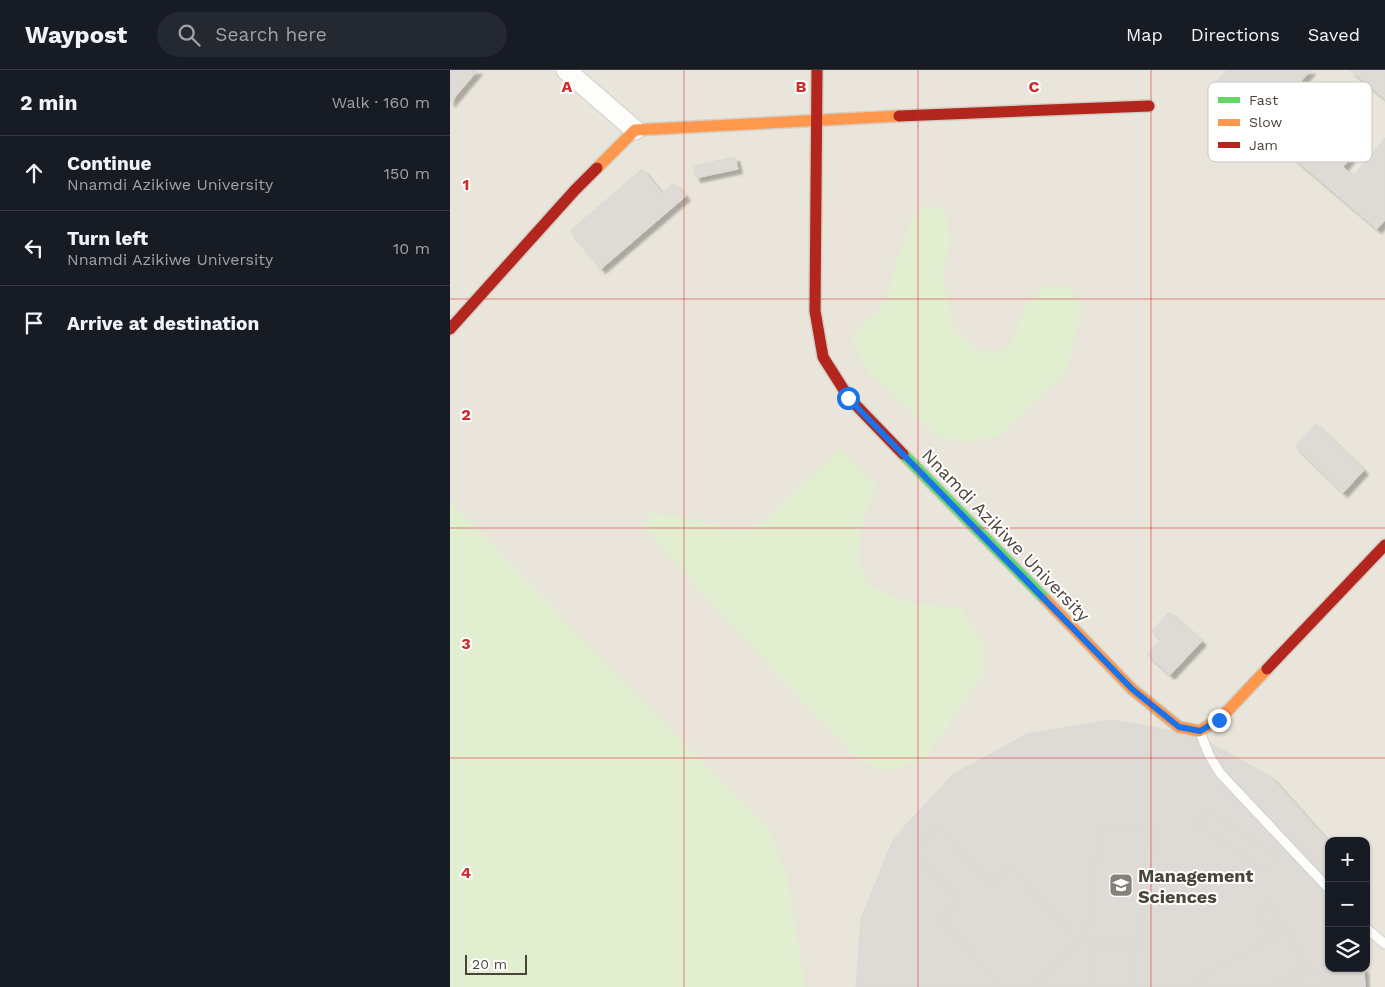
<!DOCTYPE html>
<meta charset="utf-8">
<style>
:root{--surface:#171b24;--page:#242831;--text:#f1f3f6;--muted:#9ea1a6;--line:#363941}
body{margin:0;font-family:"Work Sans",sans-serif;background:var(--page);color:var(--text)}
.controls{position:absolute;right:15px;bottom:15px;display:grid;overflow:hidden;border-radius:10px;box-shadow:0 1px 4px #0004}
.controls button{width:45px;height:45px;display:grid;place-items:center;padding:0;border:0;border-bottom:1px solid var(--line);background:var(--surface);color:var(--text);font:25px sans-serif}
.scale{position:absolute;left:15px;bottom:12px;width:62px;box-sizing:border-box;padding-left:5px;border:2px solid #4b4439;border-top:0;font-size:14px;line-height:18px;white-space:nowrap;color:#4b4439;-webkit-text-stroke:4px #fff;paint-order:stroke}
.stop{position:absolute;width:15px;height:15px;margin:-11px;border:4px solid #1a73e8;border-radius:50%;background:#fff}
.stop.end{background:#1a73e8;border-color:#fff;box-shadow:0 1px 5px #0008}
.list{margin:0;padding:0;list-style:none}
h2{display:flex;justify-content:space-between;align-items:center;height:65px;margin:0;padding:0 20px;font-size:21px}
h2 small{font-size:16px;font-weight:400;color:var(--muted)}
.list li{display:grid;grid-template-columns:32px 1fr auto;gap:15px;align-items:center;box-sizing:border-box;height:75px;padding:0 20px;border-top:1px solid var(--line)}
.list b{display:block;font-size:19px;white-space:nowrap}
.list p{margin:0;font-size:16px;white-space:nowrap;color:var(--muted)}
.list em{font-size:16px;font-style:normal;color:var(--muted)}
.icon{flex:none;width:28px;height:28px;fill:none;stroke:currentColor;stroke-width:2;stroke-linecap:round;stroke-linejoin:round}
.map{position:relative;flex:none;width:935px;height:917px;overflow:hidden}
header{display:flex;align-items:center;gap:30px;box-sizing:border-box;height:70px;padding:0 25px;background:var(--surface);border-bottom:1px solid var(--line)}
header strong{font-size:24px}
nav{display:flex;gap:28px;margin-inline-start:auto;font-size:18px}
.search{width:350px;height:45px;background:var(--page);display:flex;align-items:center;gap:12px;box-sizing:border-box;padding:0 18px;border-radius:28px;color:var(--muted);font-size:19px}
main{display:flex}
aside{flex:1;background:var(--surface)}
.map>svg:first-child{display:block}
.education{fill:#eae5da;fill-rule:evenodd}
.green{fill:#e1eecf}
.building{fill:#dedbd6;stroke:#dcd9d4;filter:url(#shadow)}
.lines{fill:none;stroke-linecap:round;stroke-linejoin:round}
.lane-casing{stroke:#d2d0cb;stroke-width:11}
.street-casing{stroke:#d2d0cb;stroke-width:21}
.fast-casing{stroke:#d3cfc5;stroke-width:14}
.slow-casing{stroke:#d3cfc5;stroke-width:14}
.jam-casing{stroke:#d3cfc5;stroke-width:14}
.lane{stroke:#fdfdfc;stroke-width:9}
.street{stroke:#fdfdfc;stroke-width:19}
.fast{stroke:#63d668;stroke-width:11}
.slow{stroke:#ff974d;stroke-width:11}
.jam{stroke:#b3261e;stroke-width:11}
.route{stroke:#1a73e8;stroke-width:6}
.grid{fill:none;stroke:#d62828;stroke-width:1;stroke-opacity:0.55}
.labels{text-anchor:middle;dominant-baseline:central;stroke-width:4;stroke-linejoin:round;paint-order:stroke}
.street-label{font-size:18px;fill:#4b4439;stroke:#fff}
.poi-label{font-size:18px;font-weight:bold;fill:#4b4439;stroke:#fff;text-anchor:start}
.key{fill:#fff;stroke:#c9c7c4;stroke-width:1}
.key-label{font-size:14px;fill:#4b4439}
.grid-label{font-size:16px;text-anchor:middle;font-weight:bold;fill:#d62828;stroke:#fff;stroke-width:4;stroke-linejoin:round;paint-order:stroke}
</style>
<header>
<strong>Waypost</strong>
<div class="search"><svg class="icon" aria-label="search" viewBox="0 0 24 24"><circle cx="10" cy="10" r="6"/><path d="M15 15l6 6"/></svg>Search here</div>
<nav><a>Map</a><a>Directions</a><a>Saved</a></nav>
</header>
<main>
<aside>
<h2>2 min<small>Walk · 160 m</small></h2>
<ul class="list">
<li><svg class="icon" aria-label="ahead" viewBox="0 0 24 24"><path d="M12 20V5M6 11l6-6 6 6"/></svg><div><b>Continue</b><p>Nnamdi Azikiwe University</p></div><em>150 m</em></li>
<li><svg class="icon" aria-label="left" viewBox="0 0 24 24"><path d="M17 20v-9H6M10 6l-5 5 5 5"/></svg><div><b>Turn left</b><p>Nnamdi Azikiwe University</p></div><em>10 m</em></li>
<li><svg class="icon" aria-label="arrive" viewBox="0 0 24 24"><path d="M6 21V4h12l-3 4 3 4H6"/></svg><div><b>Arrive at destination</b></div></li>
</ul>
</aside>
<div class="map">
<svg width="935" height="917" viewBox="0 0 935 917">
<defs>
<filter id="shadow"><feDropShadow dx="4.5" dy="4.5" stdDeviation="1" flood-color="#0004"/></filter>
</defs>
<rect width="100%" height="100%" fill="#f4f2ee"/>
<path class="education" d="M0,0h935v917h-935zM879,771h37v127h-37z"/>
<path class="green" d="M477,136l18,3 5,31 -7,36 11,53 20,19 24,6 14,-13 15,-37 19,-18h19l18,19 -18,69 -65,61 -30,8 -29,-5 -72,-64 -15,-28 -1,-13 25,-21 11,-20 7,-30 16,-42z
M390,378l37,37 -15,39 -4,37 11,25 43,17 49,5 24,38 -1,28 -60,86 -38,11 -27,-10 -138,-146 -76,-86 4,-16 38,5 50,13 26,-8z
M0,432l318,327 19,47 18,111h-355z"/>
<path class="building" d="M0,0h28l-28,33z
M777,0h84l-50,56 -47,-42z
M900,0h35v29z
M845,40l56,47 -8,10 10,9 32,-38v82l-8,9 -107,-91z
M285,87l3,12 -42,9 -3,-12z
M192,99l20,24 12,-10 12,13 -85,73 -31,-38z
M866,354l48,46 -21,23 -48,-47z
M719,542l33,29 -32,34 -23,-21 14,-14 -9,-9z
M662,650l84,15 75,42 57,64 1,127h35l1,19h-509l5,-69 33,-80 58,-63 75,-41z
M757,740l70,46 -10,15 -70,-46z
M651,755l54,7 -15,113 -54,-8z
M490,757l51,58 21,-18 66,75 -48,45h-29l-60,-68 19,-17 -46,-53z
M819,833l16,28 -13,8 -16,-29z
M837,860l19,37 -36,20h-73l-3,-6z
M681,878l2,37 -37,2 -2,-37z
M873,903l1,14h-22l-1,-12z"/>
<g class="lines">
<g class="lane-casing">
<path id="lane" d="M750,662l9,23 11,18 109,116
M916,858l19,16"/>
</g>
<g class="street-casing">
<path id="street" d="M116,0l69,60"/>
</g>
<g class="fast-casing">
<path id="fast" d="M453,384l143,146"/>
</g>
<g class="slow-casing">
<path id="slow" d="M147,98l38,-38 264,-14
M596,530l86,89 47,38 20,4 20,-11 48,-51"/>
</g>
<g class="jam-casing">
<path id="jam" d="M367,0l-2,241 8,46 26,41 54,56
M449,46l250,-10
M0,259l125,-139 22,-22
M817,599l118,-124"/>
</g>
<use href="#lane" class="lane"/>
<use href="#street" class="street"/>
<use href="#fast" class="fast"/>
<use href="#slow" class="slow"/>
<use href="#jam" class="jam"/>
</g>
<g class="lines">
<path class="route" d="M398,328l284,291 47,38 21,4 19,-11"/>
</g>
<path class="grid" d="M234,0v917M468,0v917M701,0v917M0,229h935M0,458h935M0,688h935"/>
<defs>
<g id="university-square" transform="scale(1.25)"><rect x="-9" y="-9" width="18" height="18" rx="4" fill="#868178" stroke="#fff"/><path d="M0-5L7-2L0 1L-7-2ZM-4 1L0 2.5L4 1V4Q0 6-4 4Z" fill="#fff"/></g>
</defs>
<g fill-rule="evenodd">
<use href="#university-square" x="671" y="815"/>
</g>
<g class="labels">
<g class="street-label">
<text transform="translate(556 465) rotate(46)">Nnamdi Azikiwe University</text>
</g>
<g class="poi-label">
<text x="688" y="805">Management<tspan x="688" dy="21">Sciences</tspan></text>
</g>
</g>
<rect x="758" y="12" width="164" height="80" rx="8" class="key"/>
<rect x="768" y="27" width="22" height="6" fill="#63d668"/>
<rect x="768" y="49" width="22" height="7" fill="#ff974d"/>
<rect x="768" y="72" width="22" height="6" fill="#b3261e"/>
<g class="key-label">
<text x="799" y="35">Fast</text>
<text x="799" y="57">Slow</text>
<text x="799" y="80">Jam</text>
</g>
<g class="grid-label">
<text x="117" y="22">A</text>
<text x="351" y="22">B</text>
<text x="584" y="22">C</text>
<text x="16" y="120">1</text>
<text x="16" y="350">2</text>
<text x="16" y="579">3</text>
<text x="16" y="808">4</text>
</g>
</svg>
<div class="controls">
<button>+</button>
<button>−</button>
<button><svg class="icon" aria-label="layers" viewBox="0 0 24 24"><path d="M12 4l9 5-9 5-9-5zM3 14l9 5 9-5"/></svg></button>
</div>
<div class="scale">20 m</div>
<div class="stop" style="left:398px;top:328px"></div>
<div class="stop end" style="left:769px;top:650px"></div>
</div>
</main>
